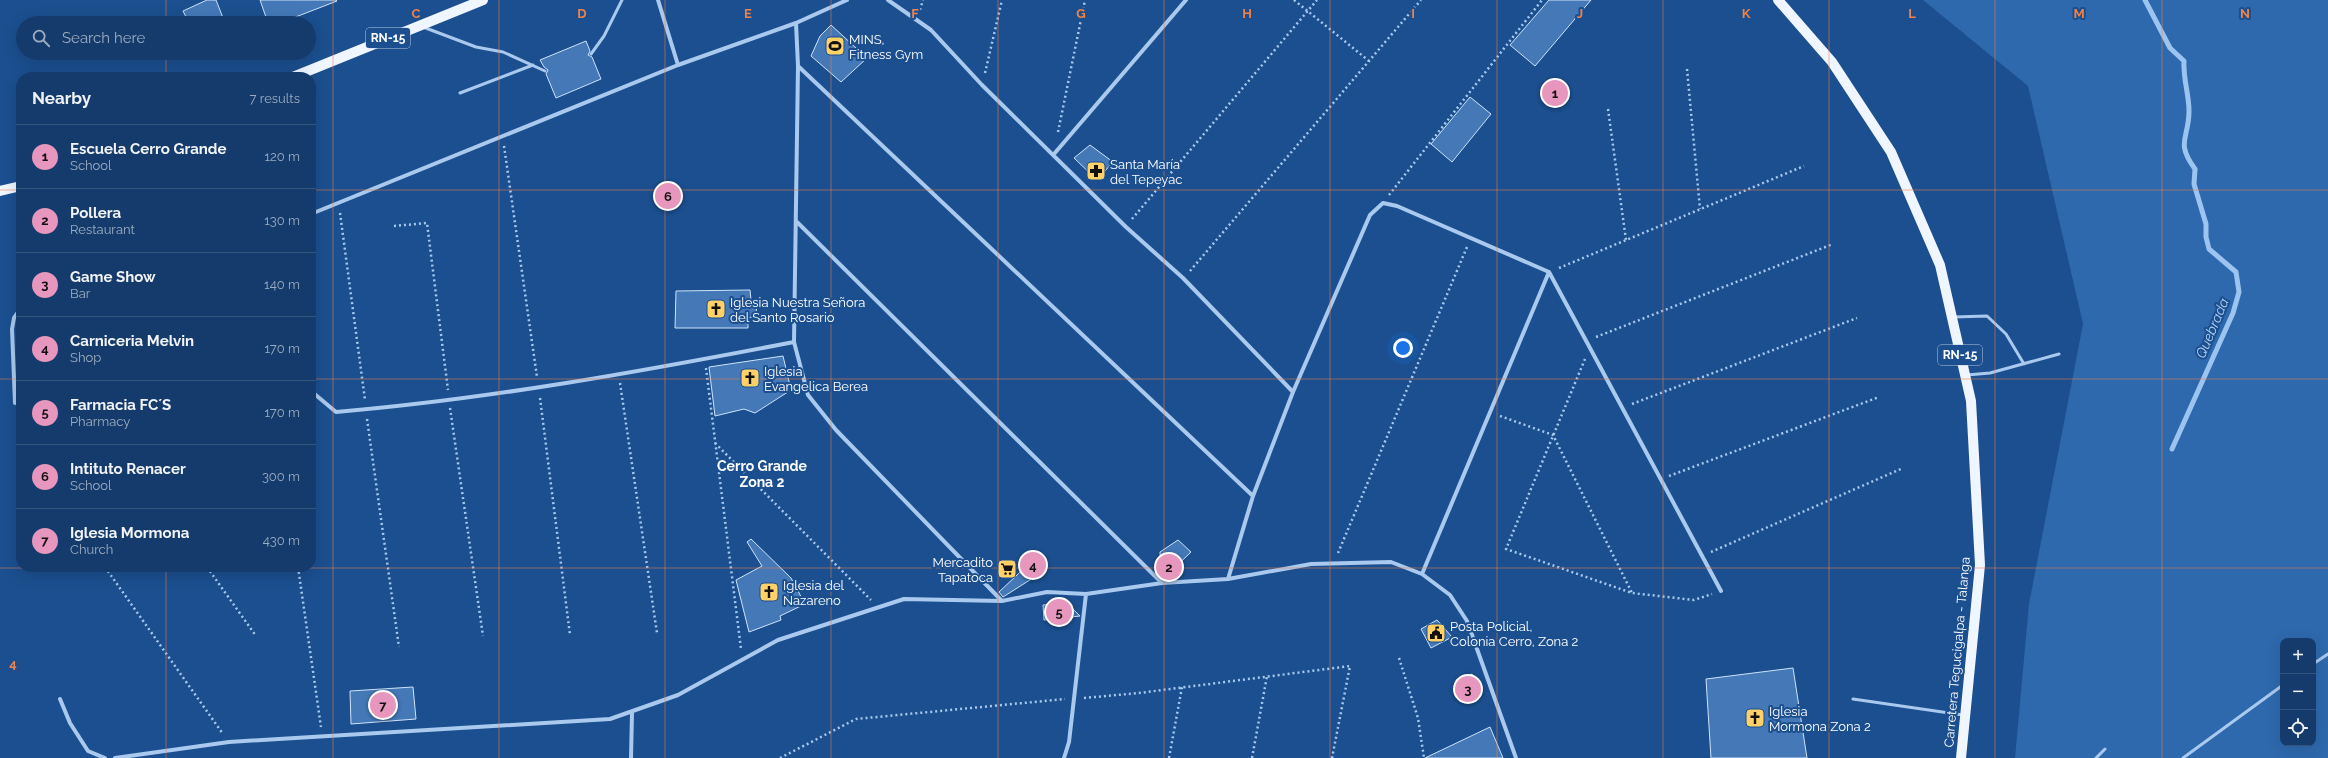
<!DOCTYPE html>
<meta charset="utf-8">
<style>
:root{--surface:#143b6b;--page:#1d4271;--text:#f1f3f6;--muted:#9dadc1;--line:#33557e;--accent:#e797bd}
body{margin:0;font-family:Raleway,sans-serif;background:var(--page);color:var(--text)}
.controls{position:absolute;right:12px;bottom:12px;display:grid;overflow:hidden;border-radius:8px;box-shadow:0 4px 16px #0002}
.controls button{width:36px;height:36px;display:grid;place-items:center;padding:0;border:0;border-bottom:1px solid var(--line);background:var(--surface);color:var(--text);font:20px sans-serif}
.you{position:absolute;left:1403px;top:348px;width:14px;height:14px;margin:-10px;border:3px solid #fff;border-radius:50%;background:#1a73e8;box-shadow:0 0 0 6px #1a73e833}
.badge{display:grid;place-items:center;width:26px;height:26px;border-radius:50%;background:var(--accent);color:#111;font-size:13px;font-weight:700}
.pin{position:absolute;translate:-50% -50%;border:2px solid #fff;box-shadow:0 1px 4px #0006}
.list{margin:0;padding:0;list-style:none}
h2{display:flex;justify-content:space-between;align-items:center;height:52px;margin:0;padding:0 16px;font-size:17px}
h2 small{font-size:13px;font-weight:400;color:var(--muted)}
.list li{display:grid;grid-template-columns:26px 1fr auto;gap:12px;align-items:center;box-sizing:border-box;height:64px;padding:0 16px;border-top:1px solid var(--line)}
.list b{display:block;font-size:15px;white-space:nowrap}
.list p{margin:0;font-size:13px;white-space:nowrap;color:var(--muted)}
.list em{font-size:13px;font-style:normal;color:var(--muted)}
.icon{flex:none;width:22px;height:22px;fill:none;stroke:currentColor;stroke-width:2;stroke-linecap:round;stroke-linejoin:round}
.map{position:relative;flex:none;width:2328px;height:758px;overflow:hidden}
.search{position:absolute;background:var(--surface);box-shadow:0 4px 16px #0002;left:16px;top:16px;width:300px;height:44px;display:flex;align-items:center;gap:10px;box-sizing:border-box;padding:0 14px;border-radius:22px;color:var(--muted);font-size:15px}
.panel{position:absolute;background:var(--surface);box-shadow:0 4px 16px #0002;left:16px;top:72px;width:300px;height:500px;border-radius:16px}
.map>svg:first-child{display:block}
.green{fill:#2e69ad;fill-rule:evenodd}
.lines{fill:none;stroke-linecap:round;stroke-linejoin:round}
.stream{stroke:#9cc4f0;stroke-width:5}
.building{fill:#4478b7;stroke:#cfe3fa}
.path{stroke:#a9c9ee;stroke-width:2.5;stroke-dasharray:2 3;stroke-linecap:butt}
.service{stroke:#a9c9ee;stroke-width:3}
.minor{stroke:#a9c9ee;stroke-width:4}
.primary{stroke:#f0f6ff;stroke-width:10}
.grid{fill:none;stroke:#ee8249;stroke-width:1;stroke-opacity:0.55}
.labels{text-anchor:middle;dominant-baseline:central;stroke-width:4;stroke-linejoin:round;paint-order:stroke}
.shield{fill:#1b4f8f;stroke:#bbcadd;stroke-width:1}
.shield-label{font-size:12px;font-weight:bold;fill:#fff}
.poi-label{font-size:13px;fill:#fff;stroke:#1b4f8f;text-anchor:start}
.street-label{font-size:13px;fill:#fff;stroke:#1b4f8f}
.water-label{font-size:14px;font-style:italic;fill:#b5d3f5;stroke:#1b4f8f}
.neighbourhood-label{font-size:14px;font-weight:bold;fill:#fff;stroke:#1b4f8f}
.grid-label{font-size:13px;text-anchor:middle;font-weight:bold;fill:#ee8249;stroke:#1b4f8f;stroke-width:4;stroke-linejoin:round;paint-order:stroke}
</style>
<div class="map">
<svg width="2328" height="758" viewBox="0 0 2328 758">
<rect width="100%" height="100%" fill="#1b4f8f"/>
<path class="green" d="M1923,0h405v758h-313l14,-154 54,-280 -55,-238zM2283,641h30v102h-30z"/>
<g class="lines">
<path class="stream" d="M2145,0l25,48 14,13c-1,18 5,33 5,50 0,28 -14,31 6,58l-1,15 12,40v13l3,12 27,23 3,20 -6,21 -61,136"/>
</g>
<path class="building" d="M207,0h9l9,23h-36l-6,-12z
M260,0h76l1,1 -57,22h-12z
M1549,0h42l-56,66 -25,-21z
M831,25l36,33 -26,24 -30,-26 9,-20z
M586,41l4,10 -2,4 4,2 9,22 -45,19 -10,-24 2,-4 -4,-3 -4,-7z
M1470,97l21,17 -39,48 -21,-18z
M1090,145l23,17 -16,18 -23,-22z
M750,290l1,10 6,1 -1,15 -8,2v10h-73l1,-37z
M783,356l8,34 -36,23 -11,-4 -29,7 -6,-49z
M751,539l40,39 14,26 -25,12 1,4 -32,12 -13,-52 26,-14 -15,-24z
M1178,540l13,12 -28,27 -2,-1 -1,-26z
M1034,559l10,12 -41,26 -4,-5z
M1067,603l13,13 -36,4 -1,-15z
M1437,620l15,17 -21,11 -10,-19z
M1793,668l14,90h-96l-5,-79z
M1472,674l8,23 -16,6 -8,-23z
M413,687l3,32 -65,5 -1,-33z
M1490,727l13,31h-78z"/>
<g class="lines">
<path class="path" d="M1294,0l75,61
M920,10l3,-10
M1687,69l13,140
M985,73l17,-73
M1608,109l18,131
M1058,132l27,-132
M504,146l33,231
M1389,195l153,-195
M340,213l25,187
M1132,219l185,-219
M394,226l33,-3 21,167
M1559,268l245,-102
M1190,271l231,-271
M1596,337l237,-93
M1585,359l-79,190 126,44 62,7 18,-6
M706,368l35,281
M620,383l37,250
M540,398l30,237
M1632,404l225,-86
M450,408l33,228
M1500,416l53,19 79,158
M367,419l32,228
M715,443l156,157
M1669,476l210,-79
M1711,552l192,-84
M1338,553l129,-306
M105,567l118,167
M207,567l49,69
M298,567l23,160
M1399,658l19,60 6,40
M1084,698l55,-5 211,-27 -18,92
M780,758l76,-39 209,-20
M1169,758l13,-71
M1252,758l15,-82"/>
<path class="service" d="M423,27l53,20 27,5 42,19
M591,54l13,-18 18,-36
M460,93l73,-28
M1954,317l33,-1 19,18 18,30
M1967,375l23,-2 69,-19
M2313,664l15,-10
M1853,699l110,16
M2096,758l9,-9
M2183,758l100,-73"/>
<path class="minor" d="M658,0l20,65
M888,0l43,30 51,55 144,142 57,51 110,114
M796,23l2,43 -4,276 14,53 28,35 166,171
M798,66l455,430
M1054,154l132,-154
M311,214l367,-149 118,-42 51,-23
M797,222l365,361
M311,391l25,21c154,-13 307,-41 458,-70
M15,403l-3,-74 2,-11 7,-10
M1422,574l127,-302
M1228,579l25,-83 40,-104 77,-177 13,-12 14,3 152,66 172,319
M60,699l10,24 18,28 17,7
M115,758l114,-16 381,-23 68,-24 100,-55 126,-41 98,2 45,-9 39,2 76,-11 66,-4 83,-15 80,-2 31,12 28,21 17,26 49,137
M631,758l1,-45
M1064,758l5,-16 17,-148"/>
<path class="primary" d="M1778,0l54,62 59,90 49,113 31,136 9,164 -19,193
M293,77l190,-77
M0,191l21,-5"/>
</g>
<path class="grid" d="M166,0v23M333,0v758M499,0v758M665,0v758M831,0v758M998,0v758M1164,0v758M1330,0v758M1497,0v758M1663,0v758M1829,0v758M1995,0v758M2162,0v758M166,53v24M0,190h21M311,190h2017M0,379h21M311,379h2017M166,567v191M0,568h2328"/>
<defs>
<g id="stadium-square" transform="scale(1)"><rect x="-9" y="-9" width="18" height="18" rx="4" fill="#ffd166" stroke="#1b4f8f"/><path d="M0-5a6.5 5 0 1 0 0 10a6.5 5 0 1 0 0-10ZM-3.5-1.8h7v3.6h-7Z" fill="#111"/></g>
<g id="pharmacy-square" transform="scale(1)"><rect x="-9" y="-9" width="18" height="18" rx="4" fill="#ffd166" stroke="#1b4f8f"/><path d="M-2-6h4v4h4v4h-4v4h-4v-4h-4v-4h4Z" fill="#111"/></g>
<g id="church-square" transform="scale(1)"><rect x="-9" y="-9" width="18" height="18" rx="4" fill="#ffd166" stroke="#1b4f8f"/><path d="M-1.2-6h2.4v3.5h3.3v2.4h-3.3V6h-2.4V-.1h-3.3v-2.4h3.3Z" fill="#111"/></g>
<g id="supermarket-square" transform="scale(1)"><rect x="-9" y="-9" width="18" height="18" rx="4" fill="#ffd166" stroke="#1b4f8f"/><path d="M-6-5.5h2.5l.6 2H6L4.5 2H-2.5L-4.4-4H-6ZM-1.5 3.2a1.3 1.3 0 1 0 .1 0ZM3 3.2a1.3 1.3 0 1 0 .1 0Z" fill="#111"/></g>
<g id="civic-square" transform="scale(1)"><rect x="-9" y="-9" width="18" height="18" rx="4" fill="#ffd166" stroke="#1b4f8f"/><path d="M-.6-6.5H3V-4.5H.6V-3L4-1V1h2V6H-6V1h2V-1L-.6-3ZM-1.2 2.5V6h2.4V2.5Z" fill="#111"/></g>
</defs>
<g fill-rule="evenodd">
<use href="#stadium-square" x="835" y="46"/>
<use href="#pharmacy-square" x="1096" y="171"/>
<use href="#church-square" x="716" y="309"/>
<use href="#church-square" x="750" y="378"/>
<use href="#supermarket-square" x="1007" y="569"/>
<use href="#church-square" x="769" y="592"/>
<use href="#civic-square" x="1436" y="633"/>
<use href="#church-square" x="1755" y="718"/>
</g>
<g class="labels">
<g class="shield">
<rect x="366" y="28" width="44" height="20" rx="3"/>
<rect x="1938" y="345" width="44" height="20" rx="3"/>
</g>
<g class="shield-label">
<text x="388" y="38">RN-15</text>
<text x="1960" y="355">RN-15</text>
</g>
<g class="poi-label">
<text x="849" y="39">MINS,<tspan x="849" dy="15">Fitness Gym</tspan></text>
<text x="1110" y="164">Santa María<tspan x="1110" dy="15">del Tepeyac</tspan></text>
<text x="730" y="302">Iglesia Nuestra Señora<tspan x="730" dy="15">del Santo Rosario</tspan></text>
<text x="764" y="371">Iglesia<tspan x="764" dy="15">Evangelica Berea</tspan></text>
<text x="993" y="562" text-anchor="end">Mercadito<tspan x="993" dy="15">Tapatoca</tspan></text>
<text x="783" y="585">Iglesia del<tspan x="783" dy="15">Nazareno</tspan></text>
<text x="1450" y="626">Posta Policial,<tspan x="1450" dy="15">Colonia Cerro, Zona 2</tspan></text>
<text x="1769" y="711">Iglesia<tspan x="1769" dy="15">Mormona Zona 2</tspan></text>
</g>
<g class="street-label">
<text transform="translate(1957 652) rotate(-85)">Carretera Tegucigalpa - Talanga</text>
</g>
<g class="water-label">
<text transform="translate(2212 328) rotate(-67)">Quebrada</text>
</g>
<g class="neighbourhood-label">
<text x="762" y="466">Cerro Grande<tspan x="762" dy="16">Zona 2</tspan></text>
</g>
</g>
<g class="grid-label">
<text x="416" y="18">C</text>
<text x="582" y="18">D</text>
<text x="748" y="18">E</text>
<text x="915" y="18">F</text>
<text x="1081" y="18">G</text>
<text x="1247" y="18">H</text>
<text x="1413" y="18">I</text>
<text x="1580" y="18">J</text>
<text x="1746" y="18">K</text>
<text x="1912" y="18">L</text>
<text x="2079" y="18">M</text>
<text x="2245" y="18">N</text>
<text x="13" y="668">4</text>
</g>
</svg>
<div class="controls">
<button>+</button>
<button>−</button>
<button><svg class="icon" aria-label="locate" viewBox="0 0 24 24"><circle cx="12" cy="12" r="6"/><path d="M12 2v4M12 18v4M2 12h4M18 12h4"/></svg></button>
</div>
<div class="you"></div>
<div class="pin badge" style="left:1555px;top:93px">1</div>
<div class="pin badge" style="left:1169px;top:567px">2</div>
<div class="pin badge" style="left:1468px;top:689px">3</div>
<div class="pin badge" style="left:1033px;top:565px">4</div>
<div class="pin badge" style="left:1059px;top:612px">5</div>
<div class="pin badge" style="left:668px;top:196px">6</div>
<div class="pin badge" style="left:383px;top:705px">7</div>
<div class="search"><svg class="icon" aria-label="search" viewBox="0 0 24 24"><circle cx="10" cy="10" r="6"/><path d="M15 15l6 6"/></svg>Search here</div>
<section class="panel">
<h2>Nearby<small>7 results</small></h2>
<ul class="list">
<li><span class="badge">1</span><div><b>Escuela Cerro Grande</b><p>School</p></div><em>120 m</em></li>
<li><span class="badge">2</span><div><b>Pollera</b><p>Restaurant</p></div><em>130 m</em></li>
<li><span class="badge">3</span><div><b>Game Show</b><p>Bar</p></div><em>140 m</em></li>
<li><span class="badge">4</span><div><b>Carniceria Melvin</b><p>Shop</p></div><em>170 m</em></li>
<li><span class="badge">5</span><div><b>Farmacia FC´S</b><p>Pharmacy</p></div><em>170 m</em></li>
<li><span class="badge">6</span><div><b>Intituto Renacer</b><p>School</p></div><em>300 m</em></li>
<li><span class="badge">7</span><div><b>Iglesia Mormona</b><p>Church</p></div><em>430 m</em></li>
</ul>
</section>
</div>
